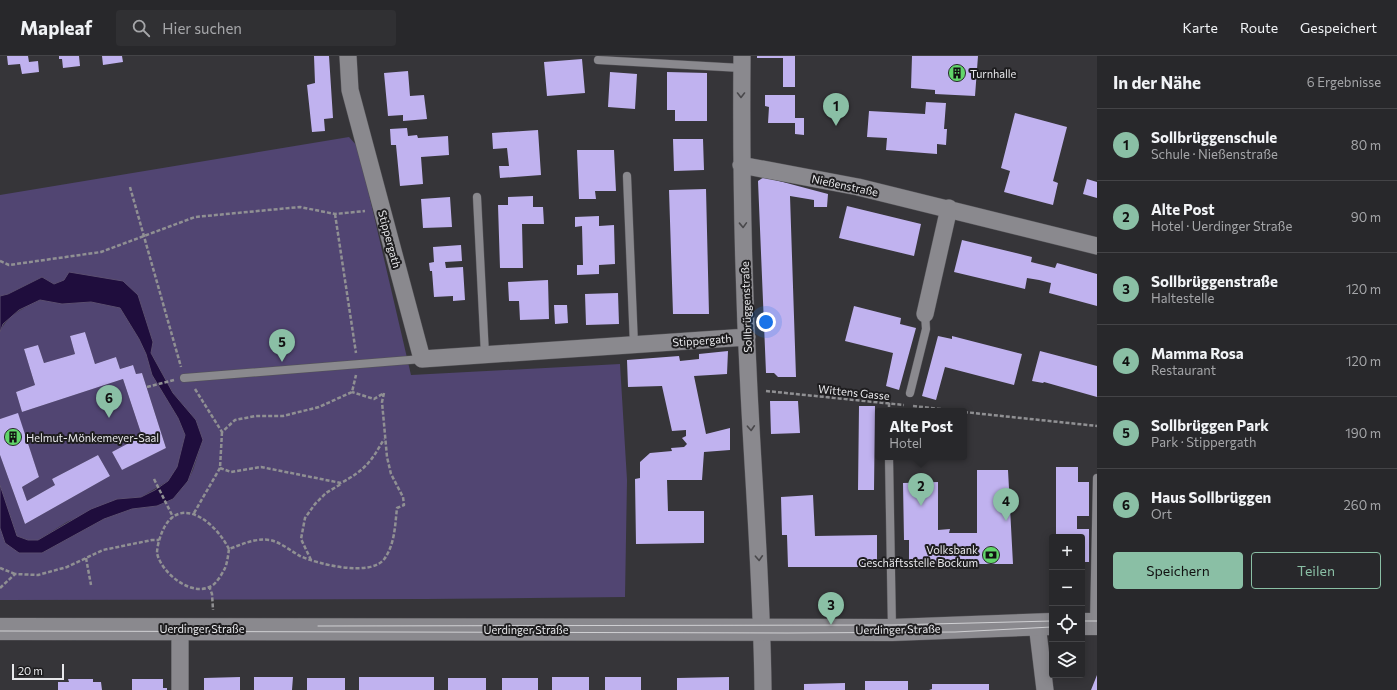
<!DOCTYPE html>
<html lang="de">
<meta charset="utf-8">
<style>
:root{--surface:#28282b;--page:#303033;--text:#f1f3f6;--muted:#a5a6a9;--line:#444447;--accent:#8abfa5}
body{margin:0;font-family:Commissioner,sans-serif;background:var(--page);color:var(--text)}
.controls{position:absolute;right:12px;bottom:12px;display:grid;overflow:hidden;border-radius:4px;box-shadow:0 2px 10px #0003}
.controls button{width:36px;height:36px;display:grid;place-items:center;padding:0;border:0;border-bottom:1px solid var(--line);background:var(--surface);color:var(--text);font:20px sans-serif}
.scale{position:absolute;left:12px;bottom:10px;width:52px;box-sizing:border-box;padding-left:4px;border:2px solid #e8e8eb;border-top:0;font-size:11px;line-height:14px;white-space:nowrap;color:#e8e8eb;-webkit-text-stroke:3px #1e1d1f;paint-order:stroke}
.you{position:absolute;left:766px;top:266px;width:14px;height:14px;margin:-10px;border:3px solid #fff;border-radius:50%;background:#1a73e8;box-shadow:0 0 0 6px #1a73e833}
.badge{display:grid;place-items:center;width:26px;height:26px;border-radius:50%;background:var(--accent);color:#111;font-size:13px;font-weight:700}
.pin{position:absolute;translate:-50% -33px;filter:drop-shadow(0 1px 2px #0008)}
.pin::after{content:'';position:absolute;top:21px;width:14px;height:12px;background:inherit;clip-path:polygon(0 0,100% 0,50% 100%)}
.popup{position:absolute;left:875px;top:352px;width:92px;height:52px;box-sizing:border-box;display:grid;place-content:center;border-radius:4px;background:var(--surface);filter:drop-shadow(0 1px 3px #0005);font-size:13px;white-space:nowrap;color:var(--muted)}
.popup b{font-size:15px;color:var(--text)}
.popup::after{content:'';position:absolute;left:50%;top:100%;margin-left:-8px;border:8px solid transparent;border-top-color:var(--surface)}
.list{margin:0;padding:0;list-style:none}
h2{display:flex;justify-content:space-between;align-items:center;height:52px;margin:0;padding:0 16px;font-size:17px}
h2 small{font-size:13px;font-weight:400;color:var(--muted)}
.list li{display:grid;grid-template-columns:26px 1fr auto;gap:12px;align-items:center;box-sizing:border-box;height:72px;padding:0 16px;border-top:1px solid var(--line)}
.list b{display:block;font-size:15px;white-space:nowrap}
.list p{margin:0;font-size:13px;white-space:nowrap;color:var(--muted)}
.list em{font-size:13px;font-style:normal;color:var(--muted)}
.actions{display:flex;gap:8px;padding:12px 16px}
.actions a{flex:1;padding:9px 0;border:1px solid var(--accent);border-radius:4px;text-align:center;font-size:14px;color:var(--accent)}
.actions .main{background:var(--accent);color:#111}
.icon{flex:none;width:22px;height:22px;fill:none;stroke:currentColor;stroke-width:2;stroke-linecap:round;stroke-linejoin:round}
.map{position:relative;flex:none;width:1097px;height:634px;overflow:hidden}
header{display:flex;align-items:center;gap:24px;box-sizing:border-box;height:56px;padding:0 20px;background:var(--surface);border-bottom:1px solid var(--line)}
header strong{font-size:19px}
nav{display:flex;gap:22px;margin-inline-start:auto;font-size:14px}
.search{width:280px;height:36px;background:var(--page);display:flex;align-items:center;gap:10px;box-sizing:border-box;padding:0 14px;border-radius:4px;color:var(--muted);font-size:15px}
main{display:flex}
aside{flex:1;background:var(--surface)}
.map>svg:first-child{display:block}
.green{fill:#514572;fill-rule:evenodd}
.water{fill:#1f0d3d;stroke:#5b4f71}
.building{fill:#c0b2ef}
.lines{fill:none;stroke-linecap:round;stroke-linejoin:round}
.service-casing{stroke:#535256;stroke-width:9}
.minor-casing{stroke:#535256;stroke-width:18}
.secondary-casing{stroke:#535256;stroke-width:23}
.path{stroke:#909093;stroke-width:2.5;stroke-dasharray:4 2;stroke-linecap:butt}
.service{stroke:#8a898e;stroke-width:8}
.minor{stroke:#8a898e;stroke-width:17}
.secondary{stroke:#8a898e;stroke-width:22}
.tram{stroke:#d0d0d3;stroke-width:1}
.oneway{stroke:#49484b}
.labels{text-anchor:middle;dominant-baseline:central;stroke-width:4;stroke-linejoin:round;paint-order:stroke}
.poi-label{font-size:11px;fill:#e8e8eb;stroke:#1e1d1f;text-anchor:start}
.street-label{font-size:11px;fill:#e8e8eb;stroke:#1e1d1f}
</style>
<header>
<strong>Mapleaf</strong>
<div class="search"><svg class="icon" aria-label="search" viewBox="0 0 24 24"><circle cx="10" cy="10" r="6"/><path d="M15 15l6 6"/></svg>Hier suchen</div>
<nav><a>Karte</a><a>Route</a><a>Gespeichert</a></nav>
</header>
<main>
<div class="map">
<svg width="1097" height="634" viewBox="0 0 1097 634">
<rect width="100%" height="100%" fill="#363539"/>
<path class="green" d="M349,81l9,10 53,228 209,-11 7,116 -2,117 -200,2 -425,1v-72l5,15 37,10 62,-34 28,-10 25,-3 16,-7 15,-18 5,-11 10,-30 -7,-20 -23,-27 -22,-40 2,-11 -15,-47 -74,-15 -10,4 -12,-7 -34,17 -8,2v-101z
M40,244l22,4 29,-2 29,6 19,31 7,15 6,21 26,43 7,17 -8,33 -9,13 -27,16 -24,2 -50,23 -29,18h-10l-11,-4 -17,-51v-30l25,69 85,-48 -12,-21 -46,24 3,6 -28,16 -5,-14 17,-10 -21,-63 -18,5v-87c7,-17 24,-24 40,-32zM85,276l10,32 21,-7 4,12 12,-4 4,9 6,-1 24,75 -44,22 -10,-18 30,-16 -19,-57 -101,33 -6,-20 19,-7 -11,-36 14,-4 6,18 31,-9 -5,-18z"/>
<path class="water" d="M69,216l54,9 15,14 15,47 -2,11 22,40 23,27 7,20 -15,41 -15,18 -16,7 -25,3 -28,10 -62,34h-23l-14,-10 -5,-15v-43l17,51 11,4h10l53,-31 26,-10 24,-2 14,-7 13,-9 9,-14 8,-32 -7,-17 -26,-43 -6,-21 -7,-15 -19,-31 -29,-6 -29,2 -22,-4 -21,10 -16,14 -3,8v-36l8,-2 34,-17 12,7 10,-4z"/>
<path class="building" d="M7,0h21l1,6 9,-1 1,11 -17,2 -2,-10 -12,1z
M59,0h20l1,10 -17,2 -1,-9h-3z
M102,0h20l1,6 -20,3z
M314,0h15l4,62 -9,1 1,12 -13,1 -5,-47 8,-2z
M757,0h38v31h-12v-29h-26z
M912,0h66l-3,40 -40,-2v-4l-24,-2z
M582,3l3,34 -38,3 -3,-34z
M408,15l2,25 14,-1 3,24 -24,2v-6l-15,1 -4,-43z
M610,16l27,2 -2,35 -27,-2z
M667,16l40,1v48h-32v-11h-8z
M765,39h30v23h9v17l-9,-1v-11h-27l1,-16 -4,-1z
M926,46l20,1 -2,26h3l-1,16 -9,-1v10l-51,-4 1,-12 -20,-1 2,-26 56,3z
M1015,57l52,14 -14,54 5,2 -5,22 -49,-13 6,-21 -9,-3z
M407,72l1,8 9,-1 1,3 30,-2 1,19 -28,2 2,27 -23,2 -4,-41h-5l-1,-16z
M538,74l3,45 -41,3 -1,-12h10l-2,-18 -14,1 -1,-16z
M673,83h30l1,31 -30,1z
M577,94h37l2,41h-21l1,8h-17z
M764,121l64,17 -1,13h-13v-7l-24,-4 6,181h-18l-4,-4h-8l-8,-192z
M1087,123l10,3v16l-14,-4z
M706,133l3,125h-36l-4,-124z
M533,140v11h10l1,17h-22l1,44h-23l-2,-63h10v-8z
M450,141l2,30 -29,1 -2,-29z
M847,150l74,18 -7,32 -75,-18z
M599,160v10l15,-1 1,39 -16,1v9l-22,1v-10h6l-1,-39 -7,1v-10z
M962,184l70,17 -1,5 24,6 2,-5 40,11v32l-48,-13 2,-10 -12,-3 -12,-2 -2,11 -71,-17z
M461,189l1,16 -17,1 1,6 17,-1 2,33 -12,1v-5l-19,1 -2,-26h-2l-1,-8 5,-1 -1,-15z
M548,224l1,39 -29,1 -1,-19h-10l-1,-19z
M618,237l1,31 -33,1 -1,-31z
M554,249h13l1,18 -13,1z
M854,250l47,12 -1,6 16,4 -17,62 -13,-4 7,-33 -48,-12z
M85,276l10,32 21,-7 4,12 13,-4 3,9 6,-1 24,75 -44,22 -10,-18 30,-16 -19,-57 -101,33 -6,-20 19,-7 -11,-36 14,-4 6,18 31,-9 -5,-18z
M938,280l14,3v-3l70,18 -8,31 -69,-18 -9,33 -14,-4z
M728,295l-1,23 -33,2 12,58 24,-6v22l-26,2 -2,28h-35l1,31h36v32l-68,1 -1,-65 5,-1v-16l10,-9 22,-2 -1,-3 13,-1 3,-3 -5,-6 4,-2v-6l-14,1 -10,-45 -34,1 -1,-27 52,-4 1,5 19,-2v-5z
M1040,295l57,15v31l-53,-15 -1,1 -11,-2z
M770,345h28l2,32 -29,1z
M859,350h16l-1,84h-16z
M18,357l21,64 -17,10 5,14 28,-16 -3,-6 46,-24 12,21 -85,48 -25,-69v-36z
M1056,411h22v15h11v34h-12v13h12v33h-7v-25h-26z
M977,414h31l5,94h-86l-1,5 -7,-1v-4h-10v-24h-5l-1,-57 35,-1v48l12,-1 -1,4h28z
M813,439l2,41 62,-1v32h-89l-1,-32h-5l-1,-38z
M1097,619v15h-6z
M240,621v13h-36v-12z
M254,621h39l-1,13h-38z
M359,621h75v13h-75z
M552,621h37v13h-37z
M605,621h36v13h-36z
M729,621v13h-52v-12z
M307,622h38v12h-38z
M448,622h38v12h-38z
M502,622h36v12h-36z
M68,623h25v3h8l1,8h-44v-8h11z
M132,623h31v9h4v2h-35z
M865,625h43v9h-43z
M845,627v7h-41v-6z
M932,628h57v6h-60l3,-1z"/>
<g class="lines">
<g class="service-casing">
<path id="service" d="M598,4l143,8
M627,120l7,169
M477,141l8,158
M184,322l238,-19
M910,337l16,-64 -1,-15
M889,401l3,173
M1094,567l3,-145"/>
</g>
<g class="minor-casing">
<path id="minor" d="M348,0l2,34 72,269 325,-22
M742,0c-1,112 1,223 7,335 5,99 13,199 14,299
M741,109l117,22 239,59
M925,258l24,-106
M1037,568l8,66
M180,572v62"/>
</g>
<g class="secondary-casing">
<path id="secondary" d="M1082,568h15
M0,573l892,1 160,-6"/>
</g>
<path class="path" d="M130,131l51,180
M335,158l21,139
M0,205l9,4 92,-13 94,-35 105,-10 35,7 30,-3
M147,331l27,-7
M195,333l27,43 13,-12 21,-4h27l36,-9 33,-15 4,-17
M766,335l138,14
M889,347v8
M913,350l45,5
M964,356l133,14
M222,376l-2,36 11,4 30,-5 80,16c24,-13 30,-21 43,-44
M154,423l19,38
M194,457l26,-45
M229,493c-16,-31 -56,-59 -70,-8 -1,3 -2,9 -2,12 4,20 36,46 56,32 4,-3 9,-11 11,-15 3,-5 4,-14 5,-21 14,-5 26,-11 41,-9 10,2 21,11 30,16 17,8 72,22 85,2 10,-15 10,-33 12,-50l7,-3 -1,-8 -12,-23 -4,-17 -5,-55 2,-9 -10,6 -22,-7
M86,502l5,27
M311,504l-10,-21 4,-21 10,-14 11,-11 15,-9
M0,512l15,6
M209,530l3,8 1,16
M0,532l15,-14 23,1 29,-8 36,-17 49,-10h7"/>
<use href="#service" class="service"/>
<use href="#minor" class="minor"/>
<use href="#secondary" class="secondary"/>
<path class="tram" d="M1082,565h15
M318,570l574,-1 160,-4
M0,575l788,2 167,-1 97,-5"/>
</g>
<defs><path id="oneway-chevron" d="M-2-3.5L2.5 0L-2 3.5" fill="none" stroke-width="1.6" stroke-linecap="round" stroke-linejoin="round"/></defs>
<g class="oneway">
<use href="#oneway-chevron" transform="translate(741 39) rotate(90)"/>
<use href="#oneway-chevron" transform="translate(743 169) rotate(88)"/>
<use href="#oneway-chevron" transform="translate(751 372) rotate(87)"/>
<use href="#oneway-chevron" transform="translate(759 502) rotate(87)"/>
</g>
<defs>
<g id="building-disc" transform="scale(0.9)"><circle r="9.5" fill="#61d56a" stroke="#1e1d1f"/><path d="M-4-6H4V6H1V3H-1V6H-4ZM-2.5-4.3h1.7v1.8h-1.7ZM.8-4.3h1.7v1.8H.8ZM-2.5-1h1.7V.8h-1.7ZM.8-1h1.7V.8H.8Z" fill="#111"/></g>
<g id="bank-disc" transform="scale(0.9)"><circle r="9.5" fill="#61d56a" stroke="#1e1d1f"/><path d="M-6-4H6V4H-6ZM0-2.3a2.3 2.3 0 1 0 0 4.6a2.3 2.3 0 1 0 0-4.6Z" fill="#111"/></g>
</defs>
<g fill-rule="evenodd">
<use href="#building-disc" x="957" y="17"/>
<use href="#building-disc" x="13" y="381"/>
<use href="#bank-disc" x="991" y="499"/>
</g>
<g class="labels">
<g class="poi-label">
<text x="970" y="17">Turnhalle</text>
<text x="26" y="381">Helmut-Mönkemeyer-Saal</text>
<text x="978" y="493" text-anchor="end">Volksbank<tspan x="978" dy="13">Geschäftsstelle Bockum</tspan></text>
</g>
<g class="street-label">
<text transform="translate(845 129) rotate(12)">Nießenstraße</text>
<text transform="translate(390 183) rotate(75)">Stippergath</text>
<text transform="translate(746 251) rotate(-92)">Sollbrüggenstraße</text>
<text transform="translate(702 284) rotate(-4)">Stippergath</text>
<text transform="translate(854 336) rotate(6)">Wittens Gasse</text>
<text x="202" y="572">Uerdinger Straße</text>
<text x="526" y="573">Uerdinger Straße</text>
<text transform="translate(898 573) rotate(-1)">Uerdinger Straße</text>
</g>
</g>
</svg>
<div class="controls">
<button>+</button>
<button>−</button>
<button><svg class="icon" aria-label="locate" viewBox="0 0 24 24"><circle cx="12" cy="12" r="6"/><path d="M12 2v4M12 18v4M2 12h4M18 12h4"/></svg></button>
<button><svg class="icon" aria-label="layers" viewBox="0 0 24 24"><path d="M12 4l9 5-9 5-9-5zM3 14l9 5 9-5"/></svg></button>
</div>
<div class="scale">20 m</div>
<div class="you"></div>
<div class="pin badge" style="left:836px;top:70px">1</div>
<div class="pin badge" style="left:921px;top:450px">2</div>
<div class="popup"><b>Alte Post</b>Hotel</div>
<div class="pin badge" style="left:831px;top:569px">3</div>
<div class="pin badge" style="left:1006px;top:465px">4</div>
<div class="pin badge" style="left:282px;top:306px">5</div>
<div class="pin badge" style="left:109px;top:362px">6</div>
</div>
<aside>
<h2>In der Nähe<small>6 Ergebnisse</small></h2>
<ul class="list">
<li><span class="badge">1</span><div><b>Sollbrüggenschule</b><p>Schule · Nießenstraße</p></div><em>80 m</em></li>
<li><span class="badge">2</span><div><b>Alte Post</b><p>Hotel · Uerdinger Straße</p></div><em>90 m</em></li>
<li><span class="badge">3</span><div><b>Sollbrüggenstraße</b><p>Haltestelle</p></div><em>120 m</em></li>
<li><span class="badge">4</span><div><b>Mamma Rosa</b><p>Restaurant</p></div><em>120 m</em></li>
<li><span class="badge">5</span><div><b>Sollbrüggen Park</b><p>Park · Stippergath</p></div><em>190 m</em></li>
<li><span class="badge">6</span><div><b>Haus Sollbrüggen</b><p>Ort</p></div><em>260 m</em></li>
</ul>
<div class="actions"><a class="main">Speichern</a><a>Teilen</a></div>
</aside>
</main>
